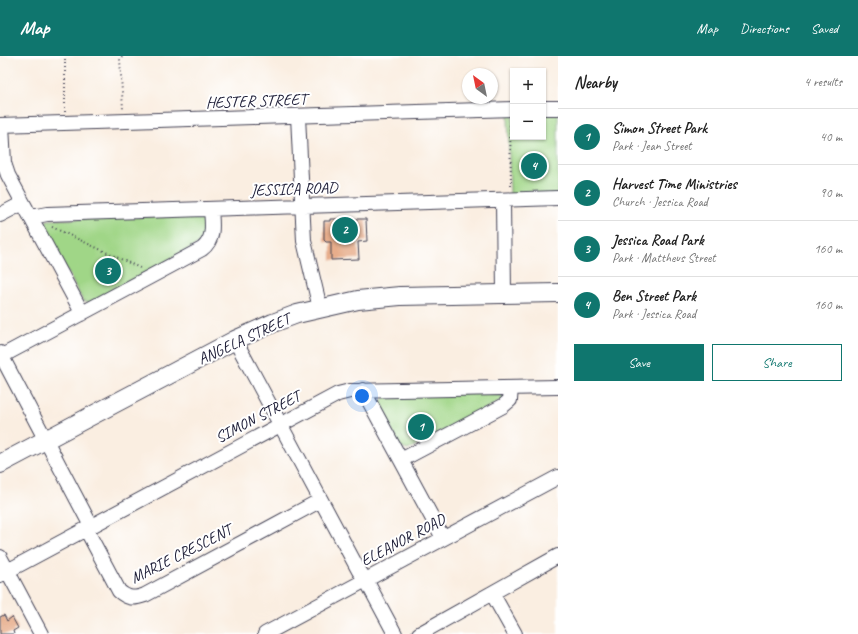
<!DOCTYPE html>
<meta charset="utf-8">
<style>
:root{--surface:#fff;--page:#f2f2f2;--text:#222;--muted:#767676;--line:#e0e0e0;--accent:#0f766e}
body{margin:0;font-family:Caveat,sans-serif;background:var(--page);color:var(--text)}
.controls{position:absolute;right:12px;top:12px;display:grid;overflow:hidden;border-radius:0px;box-shadow:0 1px 3px #0004}
.controls button{width:36px;height:36px;display:grid;place-items:center;padding:0;border:0;border-bottom:1px solid var(--line);background:var(--surface);color:var(--text);font:20px sans-serif}
.compass{position:absolute;left:462px;top:12px;width:36px;height:36px;border-radius:50%;background:var(--surface);box-shadow:0 1px 3px #0004;rotate:327deg}
.you{position:absolute;left:362px;top:340px;width:14px;height:14px;margin:-10px;border:3px solid #fff;border-radius:50%;background:#1a73e8;box-shadow:0 0 0 6px #1a73e833}
.badge{display:grid;place-items:center;width:26px;height:26px;border-radius:50%;background:var(--accent);color:#fff;font-size:13px;font-weight:700}
.pin{position:absolute;translate:-50% -50%;border:2px solid #fff;box-shadow:0 1px 4px #0006}
.list{margin:0;padding:0;list-style:none}
h2{display:flex;justify-content:space-between;align-items:center;height:52px;margin:0;padding:0 16px;font-size:17px}
h2 small{font-size:13px;font-weight:400;color:var(--muted)}
.list li{display:grid;grid-template-columns:26px 1fr auto;gap:12px;align-items:center;box-sizing:border-box;height:56px;padding:0 16px;border-top:1px solid var(--line)}
.list b{display:block;font-size:15px;white-space:nowrap}
.list p{margin:0;font-size:13px;white-space:nowrap;color:var(--muted)}
.list em{font-size:13px;font-style:normal;color:var(--muted)}
.actions{display:flex;gap:8px;padding:12px 16px}
.actions a{flex:1;padding:9px 0;border:1px solid var(--accent);border-radius:0px;text-align:center;font-size:14px;color:var(--accent)}
.actions .main{background:var(--accent);color:#fff}
.map{position:relative;flex:none;width:558px;height:578px;overflow:hidden}
header{display:flex;align-items:center;gap:24px;box-sizing:border-box;height:56px;padding:0 20px;background:var(--accent);color:#fff}
header strong{font-size:19px}
nav{display:flex;gap:22px;margin-inline-start:auto;font-size:14px}
main{display:flex}
aside{flex:1;background:var(--surface)}
.map>svg:first-child{display:block}
.green{fill:#a0d687;stroke:#617c61}
.building{fill:#e7ad8b}
.lines{fill:none;stroke-linecap:round;stroke-linejoin:round}
.minor-casing{stroke:#424154;stroke-width:16}
.tertiary-casing{stroke:#424154;stroke-width:20}
.path{stroke:#424154;stroke-width:2;stroke-dasharray:1 3;stroke-linecap:butt}
.minor{stroke:#fff;stroke-width:14}
.tertiary{stroke:#fff;stroke-width:18}
.labels{text-anchor:middle;dominant-baseline:central;stroke-width:4;stroke-linejoin:round;paint-order:stroke}
.street-label{font-size:16px;fill:#22223b;stroke:#fff}
</style>
<header>
<strong>Map</strong>
<nav><a>Map</a><a>Directions</a><a>Saved</a></nav>
</header>
<main>
<div class="map">
<svg width="558" height="578" viewBox="0 0 558 578">
<rect width="100%" height="100%" fill="#fff"/>
<filter id="ink" filterUnits="userSpaceOnUse"><feTurbulence type="fractalNoise" baseFrequency=".025" numOctaves="2"/><feDisplacementMap in="SourceGraphic" scale="8" xChannelSelector="R" yChannelSelector="G"/><feConvolveMatrix kernelMatrix="1 2 1 2 8 2 1 2 1" color-interpolation-filters="sRGB"/></filter>
<filter id="wash" filterUnits="userSpaceOnUse"><feTurbulence type="fractalNoise" baseFrequency=".012" numOctaves="4" result="noise"/><feDisplacementMap in="SourceGraphic" scale="16" xChannelSelector="R" yChannelSelector="G"/><feGaussianBlur stdDeviation="0.9" result="paint"/><feColorMatrix in="noise" values="0 0 0 0 0 0 0 0 0 0 0 0 0 0 0 0 0 1.4 0 .05"/><feComposite in="paint" operator="in"/></filter>
<g filter="url(#wash)">
<rect width="100%" height="100%" fill="#faeee1"/>
<path class="green" d="M543,57h15v81l-48,1 -2,-80 5,-1v23h30z
M199,159c10,6 7,15 5,26l-114,62 -7,-2 -40,-75 4,-6z
M501,336l5,6 -98,52 -7,-2 -21,-40 1,-7 6,-6z"/>
<g id="blocks">
<path class="building" d="M330,163h36l1,22 -9,1 1,17 -28,1v-18h-5l-2,-2v-19h6z
M4,559l3,6 5,-4 6,11 -5,3 1,3h-14v-17z"/>
</g>
</g>
<g filter="url(#ink)">
<use href="#blocks" fill-opacity="0" stroke="#424154" stroke-width="1"/>
<g class="lines">
<g class="minor-casing">
<path id="minor" d="M543,52h15
M298,60l6,125 16,67
M0,69l513,-16
M2,69l2,38 4,12 71,132 2,7
M503,144l1,94
M0,159l23,-12
M31,161l16,-3 511,-16
M235,284l124,231 7,9 29,54
M0,297l91,173
M0,301l202,-108c13,-10 10,-25 9,-40
M363,334l80,148
M401,404l102,-54 7,-6 1,-12
M86,473l33,62c9,8 15,8 26,4l176,-95
M0,501l41,77
M0,519l338,-181 12,-3 208,-4
M492,537l23,41
M265,578l293,-157
M419,578l139,-78"/>
</g>
<g class="tertiary-casing">
<path id="tertiary" d="M0,408l235,-124 38,-17 24,-9 61,-14 42,-4 158,-3"/>
</g>
<path class="path" d="M122,0l-2,3 3,50
M65,56v-56
M510,65l1,65
M52,171l88,41"/>
<use href="#minor" class="minor"/>
<use href="#tertiary" class="tertiary"/>
</g>
</g>
<g class="labels">
<g class="street-label">
<text transform="translate(256 45) rotate(-2)">HESTER STREET</text>
<text transform="translate(294 133) rotate(-2)">JESSICA ROAD</text>
<text transform="translate(244 283) rotate(-25)">ANGELA STREET</text>
<text transform="translate(258 361) rotate(-28)">SIMON STREET</text>
<text transform="translate(403 484) rotate(-28)">ELEANOR ROAD</text>
<text transform="translate(181 498) rotate(-27)">MARIE CRESCENT</text>
</g>
</g>
</svg>
<div class="controls">
<button>+</button>
<button>−</button>
</div>
<svg class="compass" viewBox="-18 -18 36 36"><path d="M0-13l5 13h-10z" fill="#e53935"/><path d="M0 13l5-13h-10z" fill="#767676"/></svg>
<div class="you"></div>
<div class="pin badge" style="left:421px;top:371px">1</div>
<div class="pin badge" style="left:345px;top:174px">2</div>
<div class="pin badge" style="left:108px;top:215px">3</div>
<div class="pin badge" style="left:534px;top:110px">4</div>
</div>
<aside>
<h2>Nearby<small>4 results</small></h2>
<ul class="list">
<li><span class="badge">1</span><div><b>Simon Street Park</b><p>Park · Jean Street</p></div><em>40 m</em></li>
<li><span class="badge">2</span><div><b>Harvest Time Ministries</b><p>Church · Jessica Road</p></div><em>90 m</em></li>
<li><span class="badge">3</span><div><b>Jessica Road Park</b><p>Park · Mattheus Street</p></div><em>160 m</em></li>
<li><span class="badge">4</span><div><b>Ben Street Park</b><p>Park · Jessica Road</p></div><em>160 m</em></li>
</ul>
<div class="actions"><a class="main">Save</a><a>Share</a></div>
</aside>
</main>
